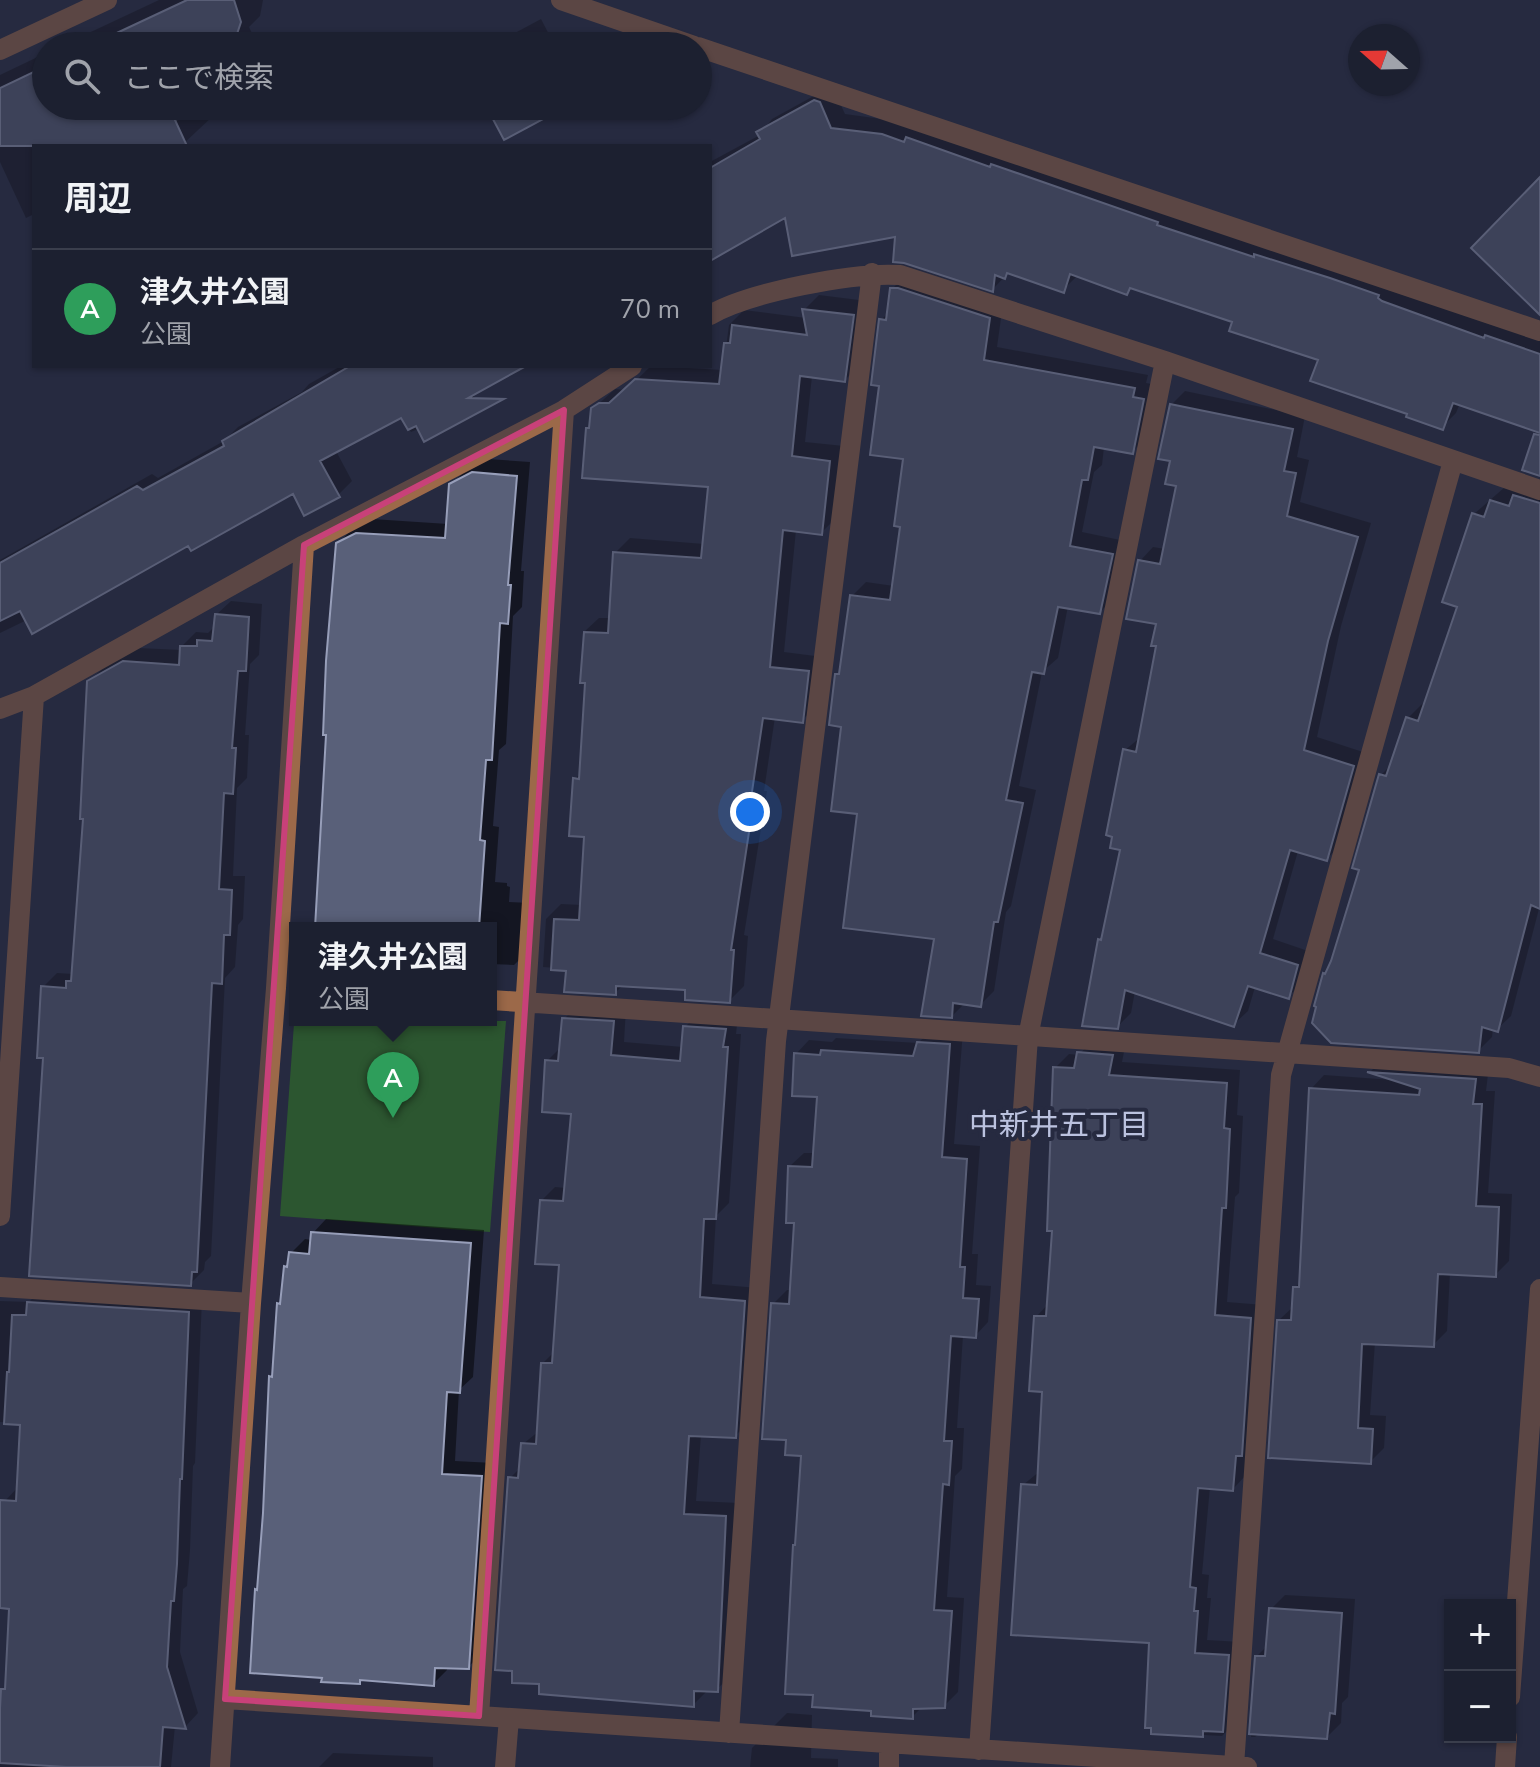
<!DOCTYPE html>
<html lang="ja">
<meta charset="utf-8">
<style>
:root{--surface:#1c2030;--page:#252838;--text:#f1f3f6;--muted:#a0a3ab;--line:#3a3e4c;--accent:#e3ae35}
body{margin:0;font-family:"Nunito Sans","Noto Sans JP",sans-serif;background:var(--page);color:var(--text)}
.controls{position:absolute;right:24px;bottom:24px;display:grid;overflow:hidden;border-radius:0px;box-shadow:0 2px 6px #0004}
.controls button{width:72px;height:72px;display:grid;place-items:center;padding:0;border:0;border-bottom:2px solid var(--line);background:var(--surface);color:var(--text);font:40px sans-serif}
.compass{position:absolute;left:1348px;top:24px;width:72px;height:72px;border-radius:50%;background:var(--surface);box-shadow:0 2px 6px #0004;rotate:290deg}
.you{position:absolute;left:750px;top:812px;width:28px;height:28px;margin:-20px;border:6px solid #fff;border-radius:50%;background:#1a73e8;box-shadow:0 0 0 12px #1a73e833}
.badge{display:grid;place-items:center;width:52px;height:52px;border-radius:50%;background:var(--accent);color:#fff;font-size:26px;font-weight:700}
.pin{position:absolute;translate:-50% -66px;filter:drop-shadow(0 2px 4px #0008)}
.pin::after{content:'';position:absolute;top:42px;width:28px;height:24px;background:inherit;clip-path:polygon(0 0,100% 0,50% 100%)}
.popup{position:absolute;left:289px;top:922px;width:208px;height:104px;box-sizing:border-box;display:grid;place-content:center;border-radius:0px;background:var(--surface);filter:drop-shadow(0 2px 6px #0005);font-size:26px;white-space:nowrap;color:var(--muted)}
.popup b{font-size:30px;color:var(--text)}
.popup::after{content:'';position:absolute;left:50%;top:100%;margin-left:-16px;border:16px solid transparent;border-top-color:var(--surface)}
.list{margin:0;padding:0;list-style:none}
h2{display:flex;justify-content:space-between;align-items:center;height:104px;margin:0;padding:0 32px;font-size:34px}
h2 small{font-size:26px;font-weight:400;color:var(--muted)}
.list li{display:grid;grid-template-columns:52px 1fr auto;gap:24px;align-items:center;box-sizing:border-box;height:120px;padding:0 32px;border-top:2px solid var(--line)}
.list b{display:block;font-size:30px;white-space:nowrap}
.list p{margin:0;font-size:26px;white-space:nowrap;color:var(--muted)}
.list em{font-size:26px;font-style:normal;color:var(--muted)}
.icon{flex:none;width:44px;height:44px;fill:none;stroke:currentColor;stroke-width:2;stroke-linecap:round;stroke-linejoin:round}
.map{position:relative;flex:none;width:1540px;height:1767px;overflow:hidden}
.search{position:absolute;background:var(--surface);box-shadow:0 2px 6px #0004;left:32px;top:32px;width:680px;height:88px;display:flex;align-items:center;gap:20px;box-sizing:border-box;padding:0 28px;border-radius:44px;color:var(--muted);font-size:30px}
.panel{position:absolute;background:var(--surface);box-shadow:0 2px 6px #0004;left:32px;top:144px;width:680px;height:224px;border-radius:0px}
.map>svg:first-child{display:block}
.green{fill:#2c5630}
.shadow{fill:#0007}
.building{fill:#596079;stroke:#979eb9;stroke-width:2}
.lines{fill:none;stroke-linecap:round;stroke-linejoin:round}
.minor{stroke:#9c6949;stroke-width:20}
.marked{fill:none;stroke:#c84179;stroke-width:6;stroke-linejoin:round}
.labels{text-anchor:middle;dominant-baseline:central;stroke-width:8;stroke-linejoin:round;paint-order:stroke}
.neighbourhood-label{font-size:30px;fill:#bbc2df;stroke:#262a40}
</style>
<div class="map">
<svg width="1540" height="1767" viewBox="0 0 1540 1767">
<rect width="100%" height="100%" fill="#262a40"/>
<path class="green" d="M295,1010v10l211,1 -16,211 -210,-16z"/>
<path class="shadow" d="M159,0h104l-3,16 -11,11 9,19h-197z
M541,19l14,27h-61l4,-4z
M46,53v53h162l5,10 -32,30h-147v68l-8,4 -26,-56v-87z
M830,87l3,1 12,26 51,7 644,218v136l-16,-6 14,-39 -78,-27 -4,10 -14,14 -33,-14 -89,-54 -86,-38 -102,-34 -6,6 -48,-18 -15,15 -54,-18 -16,17 -95,-55 -111,-19 -77,44v-97l50,-27 12,-16z
M906,275l97,29 -6,43 151,28 -2,8 11,2 -11,53 -14,14 -28,-5 -2,18 -8,7 -12,60 43,9 -11,57 -14,14 -32,-6 -10,52 -16,14 -23,114 17,4 -25,116 -5,6 -12,79 -14,14 -15,-2 -13,13 -16,-79 -77,-125 -22,-137 5,-5 10,-74 14,-14 28,4 9,-61 2,-68 -23,-73 -1,-64 8,-8 3,-23z
M819,295l48,6 -8,64 -14,15 -33,-4 -7,66 39,4 -8,72 -15,15 -25,-3 -12,122 39,5 -6,49 -15,14 -27,-3 -11,74h3l-23,144 4,1 -4,50 -15,15 -41,-13 -64,-4 -9,9 -46,-24 -26,-2 3,-48 15,-15 21,1 5,-69 -12,-57 6,-6 6,-92h-7l4,-49 15,-14h12l4,-65 15,-15 74,6 6,-59 -122,-56 3,-4 2,-16 22,-20 11,1 25,-24 72,4 6,-45 15,-15 62,8 -2,-8z
M341,366h181l-50,27 6,11 -67,28 -9,-16 -66,35 16,30 -14,14 -45,-4 -293,142v-73l152,-86 6,4 66,-37 14,-14 64,-35 7,-8z
M1185,391l120,25 -8,41 12,3 -9,42 71,21 -30,103 -24,111 49,16 -26,92 -13,14 -29,-8 -25,88 38,13 -9,31 -14,14 -33,-10 -7,24 -14,13 -99,-33 -4,22 -14,14 -17,-87 3,-3 19,-88 3,-99 16,-13 17,-92v-22l-18,-62 13,-14 12,2 14,-64 -7,-26 -1,-54z
M488,459l42,3 -9,109h3l-2,36 -9,9 -7,128 -7,6 -6,76 6,1 -4,55 12,1v3l3,1 -1,15 22,1 -3,48 -14,14 -23,-1v-36h-174l21,-384 14,-15 20,-10 76,5 3,-39 15,-15z
M1540,485v420l-29,111 -14,13 -4,-1 -1,9 -14,14 -148,-81 31,-101 20,-94 12,-12 15,-45 14,-14 3,1 35,-99 14,-92 31,-27z
M231,601l31,3 -3,51 -9,9 -5,71h4l-2,43 -10,10 -4,88h12l-2,43 -5,6 -3,42 -10,11 -14,278 -6,6 -1,8 -14,14 -145,-228 -2,-69 14,-14 16,1 12,-157 4,-135 15,-15 34,-19 44,2v-4l14,-14 12,1 6,-6 2,-12z
M578,1005l48,3 -2,34 59,5 2,-20 14,-14 39,3 -2,18h5l-12,169 -13,13 -4,68 46,4 -9,134 -14,14 -34,-1 -5,66 43,2 -8,173 -14,13 -10,2 -14,14 -183,-227 11,-11 2,-23 16,-13 3,-67 12,-12 7,-88 -20,-63 14,-14 11,1 7,-75 -26,-52 14,-14 3,-28z
M933,1029l30,2 -9,113 26,2 -8,108h6l-2,31 15,1 -3,36 -13,14 -12,-1 -6,93h7l-2,41 -7,7 -8,121 17,1 -6,94 -14,14 -22,1 -10,10 -114,-174 5,-89 -30,-150 14,-14h5l4,-69 -6,-55 14,-13h11l4,-58 -23,-41 13,-14 23,2 4,-4 82,5z
M1093,1039l33,3 -4,20 118,8 -3,45 6,1 -4,77 -4,4 -8,105 37,3 -18,170 -13,14 -23,-2 -8,87 7,1 -2,23h4l-4,42 34,2 -5,80 -14,14 -69,-4 -2,-91 -128,-156 17,-14 4,-81 -8,-73 13,-14 5,-74 1,-161 14,-14 10,1z
M1383,1059l106,7 -3,25h9l-7,102 24,1 -3,67 -14,14 -45,-3 -3,59 -14,14 -58,-3 -5,73 16,1 -2,32 -13,13 -92,-141 15,-14 1,-19 6,-5 10,-193 13,-14 69,5 -22,-9z
M326,1219l158,11 -11,147 -14,13 -4,71 39,2 -12,191 -14,13 -21,-1v4l-14,14 -70,-6 -4,4 -35,-6 -67,-86 2,-2 12,-211 3,-3 5,-70 4,-4 3,-33 3,-4 2,-10 14,-14 7,1 1,-7z
M42,1289l160,10 -7,164 -2,3 -3,84 -3,36 -4,3 -3,63 18,61 -13,14 -10,-1 -4,41h-171l3,-77 4,-4 5,-79 -12,-1 5,-105 14,-15 3,-63 -22,-1v-121l29,1z
M1285,1595l70,4 -7,98 -6,6 -1,20 -14,14 -67,-4 -5,4h-4l5,-80 12,-12 3,-36z
M787,1713l25,2 -1,43 27,1v8h-88l2,-19z
M333,1753l100,4v10h-114z"/>
<path class="building" d="M187,0h47l7,22 -8,24h-144z
M523,34l6,12h-29z
M46,66v40h159l-30,14 12,26h-187v-58z
M814,100l6,2 11,26 51,6 22,8 2,-5 84,30 1,-3 167,58 -1,3 97,32v-3l76,24 49,17 -1,3 4,3 102,37 1,-3 55,19v79l-87,-30 -10,27 -37,-13 1,-3 -97,-33 8,-21 -89,-29 3,-9 -102,-34 -3,7 -57,-21 -6,19 -57,-20 -2,6 -10,-4 -2,17 -89,-29 -11,-1 2,-25 -103,19 -7,-38 -75,43v-93l50,-29 -4,-7z
M486,106h74l2,3 -58,31z
M1540,177v138l-69,-67z
M890,288h8l92,30 -6,42 151,28 -2,9 11,2 -11,55 -39,-7 -6,33h-6l-12,66 43,8 -13,60 -42,-7 -14,67 -12,-2 -26,128 17,3 -25,119h-4l-13,85 -28,-4 -1,15 -31,-2 13,-77 -91,-11 14,-114 -26,-3 10,-84 -12,-2 6,-51h4l11,-79 40,5 10,-73 -6,-1 9,-67 -33,-4 9,-69 -8,-1 8,-66 7,1z
M802,309l52,6 -9,67 -45,-6 -8,80 38,5 -8,74 -39,-5 -13,137 39,4 -6,52 -40,-5 -13,87 3,1 -22,144h3l-4,53 -45,-3v-10l-69,-4v9l-52,-3 2,-21 -15,-1 3,-51 25,1 5,-83 -15,-1 4,-58 6,1 6,-96h-5l4,-51 24,1 5,-81 88,6 7,-71 -126,-9 4,-50h3l2,-20 8,-5h10l26,-24 84,5 5,-41h6l2,-18 75,10z
M350,366h176l-58,32 36,1 -80,43 -8,-16 -8,4 -7,-12 -81,43 20,36 -36,19 -11,-22 -102,57 -3,-5 -156,88 -12,-23 -20,10v-58l137,-77 6,4 81,-44 -2,-5z
M1170,404l123,25 -9,42 12,2 -9,43 71,21 -30,104 -24,109 50,16 -27,95 -37,-11 -30,103 38,12 -9,34 -41,-13 -14,41 -109,-37 -7,39 -36,-3 16,-87 3,1 19,-90 -10,-2 2,-11 -6,-2 17,-86 13,3 20,-106h-5l5,-22 -30,-5 12,-59 22,4 16,-78 -11,-2 5,-23 -12,-2z
M1534,434l6,1v41l-18,-6z
M472,472l45,4 -9,109h3l-3,39 -8,-1 -8,137h-6l-6,80 5,1 -6,87h-164l11,-193h-3l3,-74 10,-118 20,-10 89,5 4,-54z
M1513,495l27,8v406l-9,-4 -33,127 -16,-5 -3,26 -148,-10 -19,-20 4,-16 -2,-1 9,-33 2,1 6,-13 28,-91 -7,-2 27,-94 7,2 20,-59 12,4 39,-114 -15,-5 30,-89 12,4 6,-17 19,6z
M215,614l34,3 -3,54h-8l-6,77h4l-3,46 -9,-1 -5,96 13,1 -2,45h-6l-2,49 -10,-1 -15,289h-5l-1,14 -162,-10 14,-218h-6l4,-72 25,2v-7h5l12,-162h-3l7,-138 36,-20 56,4 1,-19h17v-6l15,1z
M562,1018l52,3 -3,34 69,6 3,-35 43,3 -3,18h5l-12,172h-12l-4,78 45,4 -9,137 -47,-2 -5,78 42,2 -8,176 -24,-1v16l-155,-13v-10l-27,-1v-12l-17,-1 13,-193 10,1 3,-35 15,1 5,-81h11l7,-98 -24,-1 5,-64 23,1 8,-87 -29,-2 3,-52 13,1z
M917,1042l33,2 -8,113 25,2 -7,108h5l-2,31 16,1 -3,39 -25,-2 -7,105h8l-3,44 -6,-1 -9,126 18,1 -7,97 -32,1v10l-42,-3v-5l-59,-4 1,-12 -28,-1 8,-149h2l6,-89 -16,-1 1,-15 -24,-1 9,-136 18,1 5,-81h-8l2,-57 24,1 5,-70 -25,-1 2,-43 26,2 1,-5 92,6z
M1077,1052l36,3 -4,20 118,8 -3,45 6,1 -4,79h-4l-7,107 36,3 -9,138h-6l-3,35 -35,-3 -8,99 6,1 -2,23h4l-3,42 34,2 -6,77 -20,-1v6l-52,-3v-6h-6l4,-85 -138,-8 10,-151 16,1 5,-93 -13,-1 5,-75h12l6,-85h-5l6,-164 21,1z
M1367,1072l109,7 -3,25h9l-6,102 23,1 -3,70 -58,-3 -4,73 -72,-3 -4,84 15,1 -2,35 -103,-6 9,-138h14l2,-33h6l10,-199 110,7 1,-6z
M311,1232l160,11 -11,150 -13,-1 -5,82 40,2 -13,193 -34,-1 -1,18 -74,-6v4l-39,-2 1,-4 -72,-5 5,-84 2,1 6,-77 6,-137 3,1 5,-74 3,1 4,-38 3,1 2,-15 20,2z
M27,1302l162,10 -7,167h-2l-3,85 -3,37h-3l-4,66 19,62 -23,-2 -3,40h-94l-66,-4v-55l1,-19h4l4,-80 -9,-1v-108l16,1 4,-76 -16,-1 3,-52h2l3,-57h14z
M1269,1608l73,5 -7,101 -5,-1 -3,26 -78,-5 6,-78h10z"/>
<g class="lines">
<path class="minor" d="M561,0l133,46
M698,47l842,284
M0,50l107,-50
M710,315c40,-23 144,-43 190,-40l265,86 375,129
M0,709l34,-13 270,-151 260,-135 68,-44
M491,1000l1018,68 31,9
M0,1216l34,-520
M0,1287l251,16
M1510,1697l30,-408
M225,1699l1022,68
M479,1716l85,-1306
M729,1733l47,-692 96,-768
M889,1744v23
M979,1750l49,-713 137,-676
M1234,1766l47,-691 172,-614
M220,1767l31,-464 25,-315 28,-443
M505,1767l4,-49
M1505,1767l2,-30"/>
</g>
<path d="M0 0H1540V1767H0ZM564,410l-85,1306 -254,-17 79,-1154z" fill="#262a40" fill-opacity=".55" fill-rule="evenodd"/>
<path class="marked" d="M564,410l-85,1306 -254,-17 79,-1154z"/>
<g class="labels">
<g class="neighbourhood-label">
<text x="1059" y="1125">中新井五丁目</text>
</g>
</g>
</svg>
<div class="controls">
<button>+</button>
<button>−</button>
</div>
<svg class="compass" viewBox="-18 -18 36 36"><path d="M0-13l5 13h-10z" fill="#e53935"/><path d="M0 13l5-13h-10z" fill="#a0a3ab"/></svg>
<div class="you"></div>
<div class="pin badge" style="left:393px;top:1118px;background:#2e9e5b">A</div>
<div class="popup"><b>津久井公園</b>公園</div>
<div class="search"><svg class="icon" aria-label="search" viewBox="0 0 24 24"><circle cx="10" cy="10" r="6"/><path d="M15 15l6 6"/></svg>ここで検索</div>
<section class="panel">
<h2>周辺<small></small></h2>
<ul class="list">
<li><span class="badge" style="background:#2e9e5b">A</span><div><b>津久井公園</b><p>公園</p></div><em>70 m</em></li>
</ul>
</section>
</div>
